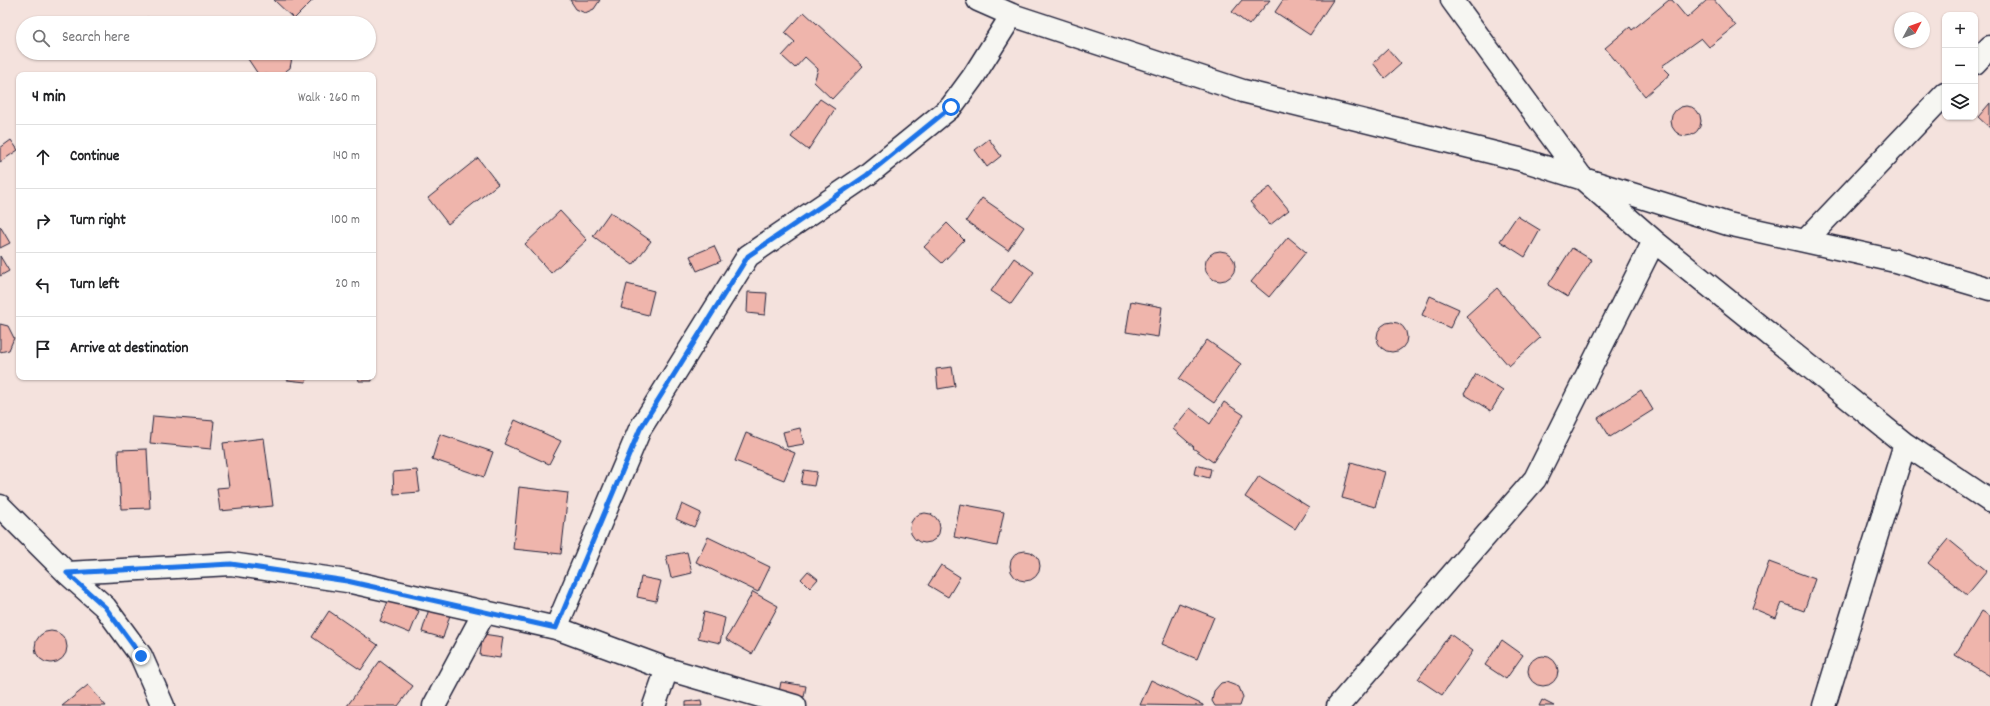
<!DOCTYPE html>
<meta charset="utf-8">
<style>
:root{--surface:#fff;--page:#f6f6f6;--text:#202124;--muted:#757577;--line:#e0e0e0}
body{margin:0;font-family:Dekko,sans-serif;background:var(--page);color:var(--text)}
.controls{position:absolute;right:12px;top:12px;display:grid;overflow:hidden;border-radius:8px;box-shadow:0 1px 3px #0004}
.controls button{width:36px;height:36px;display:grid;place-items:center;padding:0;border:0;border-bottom:1px solid var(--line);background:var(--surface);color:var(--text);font:20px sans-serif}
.compass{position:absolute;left:1894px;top:12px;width:36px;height:36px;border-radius:50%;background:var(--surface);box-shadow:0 1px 3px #0004;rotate:49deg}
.stop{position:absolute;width:12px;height:12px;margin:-9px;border:3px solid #1a73e8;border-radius:50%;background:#fff}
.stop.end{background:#1a73e8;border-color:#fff;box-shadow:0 1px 4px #0008}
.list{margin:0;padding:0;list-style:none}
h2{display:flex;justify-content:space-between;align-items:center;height:52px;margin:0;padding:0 16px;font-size:17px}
h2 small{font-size:13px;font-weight:400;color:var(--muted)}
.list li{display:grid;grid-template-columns:26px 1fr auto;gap:12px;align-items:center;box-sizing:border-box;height:64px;padding:0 16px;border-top:1px solid var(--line)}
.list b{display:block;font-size:15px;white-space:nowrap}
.list em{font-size:13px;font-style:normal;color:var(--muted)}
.icon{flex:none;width:22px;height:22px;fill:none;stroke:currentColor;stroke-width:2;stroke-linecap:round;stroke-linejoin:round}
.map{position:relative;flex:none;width:1990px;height:706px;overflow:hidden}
.search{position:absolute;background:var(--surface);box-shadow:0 1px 3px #0004;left:16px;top:16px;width:360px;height:44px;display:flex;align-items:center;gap:10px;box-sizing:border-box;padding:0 14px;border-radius:22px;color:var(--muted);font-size:15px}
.panel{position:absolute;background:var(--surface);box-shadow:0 1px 3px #0004;left:16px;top:72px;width:360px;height:308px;border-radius:8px}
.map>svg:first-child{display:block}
.building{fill:#efb5ac;stroke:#22223b}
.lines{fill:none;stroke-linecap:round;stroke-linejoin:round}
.minor-casing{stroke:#22223b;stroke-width:25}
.minor{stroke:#f6f6f2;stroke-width:22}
.route{stroke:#1a73e8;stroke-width:5}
</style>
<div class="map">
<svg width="1990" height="706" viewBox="0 0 1990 706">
<rect width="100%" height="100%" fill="#f4e2dd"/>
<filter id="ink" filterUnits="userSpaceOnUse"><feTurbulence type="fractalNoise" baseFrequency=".025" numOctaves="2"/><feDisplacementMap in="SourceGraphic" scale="8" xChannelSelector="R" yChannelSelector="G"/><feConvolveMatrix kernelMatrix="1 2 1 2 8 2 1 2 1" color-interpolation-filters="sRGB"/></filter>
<g filter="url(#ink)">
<path class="building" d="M274,0h39l-19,19z
M600,0l-6,9 -9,4 -9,-4 -6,-9z
M1242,0h28l-21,25 -17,-13z
M1283,0h50l-23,35 -35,-23z
M1669,0h3l15,18 20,-18h7l22,26 -27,21 -8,-9 -39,28 8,8 -25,22 -40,-48 25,-21 2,3z
M804,12l59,54 -31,33 -18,-17 4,-13 -13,-12 -10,11 -13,-12 13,-14 -10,-9z
M148,17l5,6h-13z
M1388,49l13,15 -16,14 -12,-15z
M249,53h44l-3,15 -10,7 -22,-1 -10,-15z
M820,99l15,10 -27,41 -17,-13z
M1990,103v25l-12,-11z
M1671 121a15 15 0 1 1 30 0a15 15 0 1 1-30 0Z
M989,139l12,17 -14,11 -12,-17z
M11,140l7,10 -18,12v-14z
M478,158l20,26 -50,40 -20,-26z
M1270,187l19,23 -19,15 -20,-23z
M982,198l42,29 -16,23 -42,-29z
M560,211l27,29 -36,33 -26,-29z
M610,212l41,29 -18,24 -40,-29z
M1517,216l23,14 -15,27 -25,-16z
M947,223l17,17 -22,23 -18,-16z
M0,226l10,17 -10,5z
M1288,237l18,15 -37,45 -18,-15z
M714,246l7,15 -24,10 -7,-15z
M1572,248l20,12 -24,37 -20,-12z
M1205 266a15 15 0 1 1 30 0a15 15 0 1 1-30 0Z
M0,256l9,15 -9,5z
M1014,258l20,14 -23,32 -20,-13z
M627,284l27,7 -6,24 -27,-7z
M1497,288l43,50 -31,28 -43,-50z
M748,292l19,1 -2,22 -18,-2z
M1430,296l29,13 -9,19 -28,-13z
M1131,301l31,6 -4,30 -32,-5z
M1377 337a15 15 0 1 1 30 0a15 15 0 1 1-30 0Z
M0,324l8,2 6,12 -5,12 -9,2z
M1207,340l34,24 -27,39 -35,-24z
M952,367l3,19 -17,3 -2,-20z
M1476,374l27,17 -12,20 -27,-17z
M287,377h20l-1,5 -19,-2z
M358,377h14v4h-13z
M1641,390l12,20 -43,27 -12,-19z
M1224,402l20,13 -31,47 -20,-14 1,-1 -21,-18 17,-21 20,16z
M153,416l61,5 -3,28 -61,-6z
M515,420l46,21 -12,23 -45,-20z
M800,428l4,16 -17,3 -4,-15z
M746,433l49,20 -11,27 -49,-19z
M440,434l53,18 -9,25 -52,-18z
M264,438l9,68 -53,5 -3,-23 12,-1 -6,-44z
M147,449l3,59 -29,1 -3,-59z
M1351,462l34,10 -10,35 -33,-9z
M1196,465l15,4 -2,9 -15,-4z
M417,470l3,22 -26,2 -1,-22z
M804,470l13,2 -3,14 -13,-2z
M1259,476l50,31 -14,22 -50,-32z
M519,487l49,6 -7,61 -48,-5z
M682,504l19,9 -7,14 -18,-8z
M960,504l44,8 -7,34 -43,-9z
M910 528a15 15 0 1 1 30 0a15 15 0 1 1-30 0Z
M708,537l62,30 -12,25 -62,-30z
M1948,539l39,32 -20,24 -39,-32z
M1010 566a15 15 0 1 1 30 0a15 15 0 1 1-30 0Z
M687,552l5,21 -21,5 -5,-22z
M1769,562l46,17 -11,32 -22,-8 -6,15 -24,-10z
M941,565l19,12 -12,20 -20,-12z
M808,571l10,8 -8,9 -9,-9z
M641,577l20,4 -5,20 -19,-4z
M753,592l25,14 -26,48 -26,-15z
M389,599l30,12 -9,22 -30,-12z
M1179,603l35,14 -17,42 -35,-15z
M429,609l21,6 -7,23 -21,-6z
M329,611l49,34 -17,25 -49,-33z
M1982,611l8,5v60l-35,-21z
M704,612l21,6 -5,25 -22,-5z
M35 647a16 16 0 1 1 32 0a16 16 0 1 1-32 0Z
M483,634l20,3 -3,21 -20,-3z
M1450,634l23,17 -31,44 -24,-16z
M1502,640l21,15 -17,24 -21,-14z
M1528 671a15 15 0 1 1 30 0a15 15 0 1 1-30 0Z
M380,661l33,25 -15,20h-51z
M1151,680l52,25v1l-63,-1z
M781,682l25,4 -2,11 -25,-5z
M1226,682l13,5 4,10 -3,9h-25l-3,-5 2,-10 7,-8z
M88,685l18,21h-44z
M701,700l1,6h-16v-4z
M1542,700l12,6h-15z"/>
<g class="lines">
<g class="minor-casing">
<path id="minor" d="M978,0l34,15 231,76 276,68 209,65 167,37 95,28
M1452,0l130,178 72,63 251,203 85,57
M1975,63l15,-16
M1805,241l140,-147
M0,506l67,67 38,34 36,49 22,50
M67,573l164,-9 116,17 209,47 111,41 128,37
M556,628l84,-199 108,-173 119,-81 84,-68 22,-30 39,-62
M434,706l51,-95
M654,706l13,-37
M1338,706l197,-227 119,-238
M1824,706l81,-262"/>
</g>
<use href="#minor" class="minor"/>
</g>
</g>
<g class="lines" filter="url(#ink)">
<path class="route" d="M141,656l-36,-49 -38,-34 164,-9 116,17 209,47 84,-199 108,-173 119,-81 84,-68"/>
</g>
</svg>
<div class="controls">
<button>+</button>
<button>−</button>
<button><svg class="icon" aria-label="layers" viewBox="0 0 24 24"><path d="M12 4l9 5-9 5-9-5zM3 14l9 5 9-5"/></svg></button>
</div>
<svg class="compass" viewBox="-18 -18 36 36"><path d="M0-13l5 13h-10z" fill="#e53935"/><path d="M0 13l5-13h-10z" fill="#757577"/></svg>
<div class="stop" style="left:951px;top:107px"></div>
<div class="stop end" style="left:141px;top:656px"></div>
<div class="search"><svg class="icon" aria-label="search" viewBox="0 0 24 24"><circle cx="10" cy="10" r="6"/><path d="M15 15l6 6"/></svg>Search here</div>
<section class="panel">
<h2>4 min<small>Walk · 260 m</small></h2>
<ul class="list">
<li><svg class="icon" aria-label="ahead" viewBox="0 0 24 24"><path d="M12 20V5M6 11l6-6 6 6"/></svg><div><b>Continue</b></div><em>140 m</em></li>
<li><svg class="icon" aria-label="right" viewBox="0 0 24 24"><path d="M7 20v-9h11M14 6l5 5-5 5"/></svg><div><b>Turn right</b></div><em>100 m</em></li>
<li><svg class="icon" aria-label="left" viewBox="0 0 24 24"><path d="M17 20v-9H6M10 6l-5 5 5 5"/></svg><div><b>Turn left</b></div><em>20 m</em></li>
<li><svg class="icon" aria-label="arrive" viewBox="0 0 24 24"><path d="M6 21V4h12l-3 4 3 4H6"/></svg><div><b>Arrive at destination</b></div></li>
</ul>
</section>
</div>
